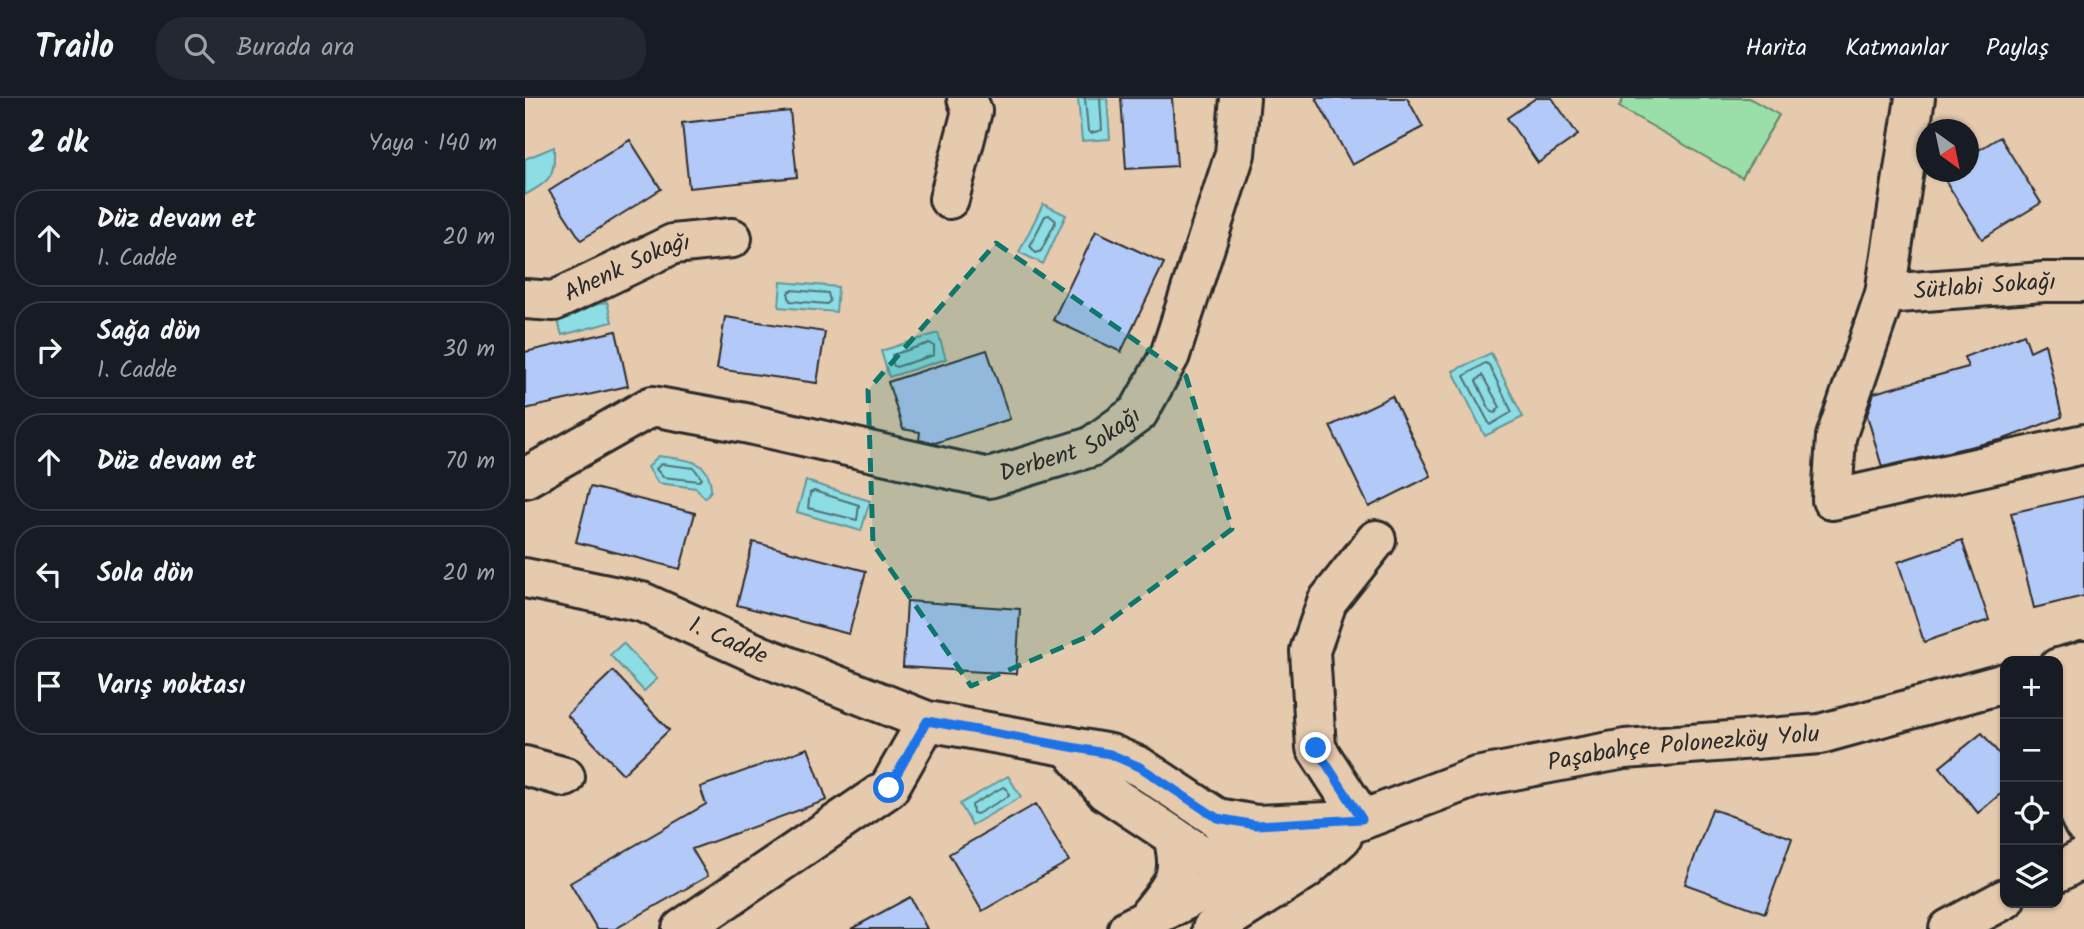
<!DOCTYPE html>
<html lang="tr">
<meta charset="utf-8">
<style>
:root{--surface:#171b24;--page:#242831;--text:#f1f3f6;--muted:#9ea1a6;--line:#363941}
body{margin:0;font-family:Kalam,sans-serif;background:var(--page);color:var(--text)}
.controls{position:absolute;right:21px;bottom:21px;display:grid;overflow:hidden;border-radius:14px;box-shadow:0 2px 5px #0004}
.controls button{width:63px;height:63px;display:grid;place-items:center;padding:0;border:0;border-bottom:2px solid var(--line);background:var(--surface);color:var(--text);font:35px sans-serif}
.compass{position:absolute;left:1391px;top:21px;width:63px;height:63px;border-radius:50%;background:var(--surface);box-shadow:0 2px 5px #0004;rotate:147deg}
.stop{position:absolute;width:21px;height:21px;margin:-16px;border:5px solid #1a73e8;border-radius:50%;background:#fff}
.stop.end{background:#1a73e8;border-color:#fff;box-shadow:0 2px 7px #0008}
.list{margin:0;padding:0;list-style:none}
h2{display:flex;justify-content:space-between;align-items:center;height:91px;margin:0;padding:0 28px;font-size:30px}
h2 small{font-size:23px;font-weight:400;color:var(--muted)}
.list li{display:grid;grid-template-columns:46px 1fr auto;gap:21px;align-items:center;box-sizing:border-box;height:98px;margin:0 14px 14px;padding:0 14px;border:2px solid var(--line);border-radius:28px}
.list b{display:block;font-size:26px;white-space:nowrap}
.list p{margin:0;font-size:23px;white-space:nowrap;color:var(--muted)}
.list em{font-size:23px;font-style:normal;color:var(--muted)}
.icon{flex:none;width:38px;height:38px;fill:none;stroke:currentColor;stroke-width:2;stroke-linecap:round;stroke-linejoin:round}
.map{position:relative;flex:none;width:1559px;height:831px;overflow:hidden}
header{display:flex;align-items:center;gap:42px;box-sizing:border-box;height:98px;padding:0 35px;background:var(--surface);border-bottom:2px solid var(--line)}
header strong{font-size:33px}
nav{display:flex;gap:38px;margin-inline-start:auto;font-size:24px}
.search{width:490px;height:63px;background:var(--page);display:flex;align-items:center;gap:18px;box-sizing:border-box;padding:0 24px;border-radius:28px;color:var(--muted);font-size:26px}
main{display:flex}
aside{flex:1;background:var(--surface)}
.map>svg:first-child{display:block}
.pitch{fill:#9adea9;stroke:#62846a;stroke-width:2}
.water{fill:#8cdde4;stroke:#65969a;stroke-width:2}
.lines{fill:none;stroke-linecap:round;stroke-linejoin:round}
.shore{stroke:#527275;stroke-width:2}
.building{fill:#b3caf8;stroke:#2b2b2b;stroke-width:2}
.minor-casing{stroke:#2b2b2b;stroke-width:44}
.major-casing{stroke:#2b2b2b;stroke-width:44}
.minor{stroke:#e5caad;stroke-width:38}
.major{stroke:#e5caad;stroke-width:38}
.route{stroke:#1a73e8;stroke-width:9}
.marked{fill:#0f766e;fill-opacity:0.2;stroke:#0f766e;stroke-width:5;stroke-dasharray:14 9;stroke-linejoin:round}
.labels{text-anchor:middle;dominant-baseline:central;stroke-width:5;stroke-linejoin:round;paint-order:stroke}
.street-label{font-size:24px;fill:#2b2b2b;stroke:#e5caad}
</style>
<header>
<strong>Trailo</strong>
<div class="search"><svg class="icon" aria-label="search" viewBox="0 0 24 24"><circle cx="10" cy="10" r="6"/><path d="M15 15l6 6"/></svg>Burada ara</div>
<nav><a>Harita</a><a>Katmanlar</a><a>Paylaş</a></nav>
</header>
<main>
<aside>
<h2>2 dk<small>Yaya · 140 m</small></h2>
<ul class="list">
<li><svg class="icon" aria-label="ahead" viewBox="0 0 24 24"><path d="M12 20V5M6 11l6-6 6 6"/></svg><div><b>Düz devam et</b><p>1. Cadde</p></div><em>20 m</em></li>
<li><svg class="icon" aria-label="right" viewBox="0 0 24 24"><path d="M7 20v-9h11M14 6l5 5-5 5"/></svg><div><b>Sağa dön</b><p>1. Cadde</p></div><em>30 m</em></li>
<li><svg class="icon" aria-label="ahead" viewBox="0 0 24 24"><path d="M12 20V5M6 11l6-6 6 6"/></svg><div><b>Düz devam et</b></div><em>70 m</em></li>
<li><svg class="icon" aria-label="left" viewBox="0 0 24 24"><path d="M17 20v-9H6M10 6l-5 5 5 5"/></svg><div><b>Sola dön</b></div><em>20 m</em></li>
<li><svg class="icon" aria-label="arrive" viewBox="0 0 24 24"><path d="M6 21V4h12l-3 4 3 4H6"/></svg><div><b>Varış noktası</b></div></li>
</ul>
</aside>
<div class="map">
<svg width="1559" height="831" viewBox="0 0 1559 831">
<rect width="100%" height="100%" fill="#e5caad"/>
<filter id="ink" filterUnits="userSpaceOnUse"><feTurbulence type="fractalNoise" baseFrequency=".0143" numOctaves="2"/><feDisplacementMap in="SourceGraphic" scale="14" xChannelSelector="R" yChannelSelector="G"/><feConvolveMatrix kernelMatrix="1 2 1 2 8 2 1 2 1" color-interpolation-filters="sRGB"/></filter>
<g filter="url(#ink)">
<path class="pitch" d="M1099,0h125l30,17 -37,63 -123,-71z"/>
<path class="water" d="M553,0h29l3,41 -28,2z
M29,49c1,30 -3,33 -29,48v-36z
M518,106l23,11 -23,49 -24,-12z
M256,184l57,5 -2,25 -57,-5z
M82,204l5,20 -50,13 -6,-20z
M413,235l8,26 -57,18 -8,-26z
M966,255l32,64 -38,19 -32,-65z
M133,358c26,4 53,1 53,35l-6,7 -9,-10 -38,-5 -10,-16z
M281,383l64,20 -9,30 -64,-19z
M98,545l34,36 -13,12 -34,-36z
M483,678l13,21 -49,28 -12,-21z"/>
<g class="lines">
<path class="shore" d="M560,0l3,33 3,2 11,-3 -2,-32
M524,117l7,6 -15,30 -5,2 -6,-7 15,-30z
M266,192l37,3 2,8 -3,3 -37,-3 -2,-8z
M405,245l4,3v9l-38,12 -3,-2 -1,-10z
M960,265l4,2 23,47 -22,13 -26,-49z
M957,277l18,32 -5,6 -4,-1 -15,-31z
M136,366l33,4 8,11 -3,2 -36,-4 -7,-8z
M289,393l45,14 -2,15 -49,-12 2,-15z
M478,689l4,2 2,7 -32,18 -4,-1 -1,-8z"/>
</g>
<path class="building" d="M596,0h51l5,68 -51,3z
M791,0h91l16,29 -71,38z
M1011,0h16l26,37 -40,28 -31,-45z
M265,13l7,66 -108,11 -7,-65z
M1475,39l41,66 -59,36 -42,-67h29v-16z
M105,42l31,49 -80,51 -32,-49z
M571,133l68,32 -43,89 -68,-32z
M200,219l100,15 -8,51 -100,-14z
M91,233l12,55 -103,23v-57z
M1499,236l6,17 15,-7 17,73 -58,22 -122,28 -15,-52 7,-22 94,-26 -4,-10z
M462,252l23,69 -75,24 -16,-3 1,-8 -17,-3 -15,-47z
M867,298l39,80 -62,31 -39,-81z
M65,389l105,26 -15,56 -104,-27z
M1559,398v100l-50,12 -23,-95z
M1437,442l27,80 -65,22 -26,-80z
M228,444l113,29 -17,63 -112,-29z
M382,503l113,8 -4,65 -113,-7z
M88,573l56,59 -46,44 -56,-59z
M1457,635l23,28v29l-27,23 -38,-46z
M283,650l19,52 -135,49 16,27 -93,53h-18l-27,-46 136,-79 -6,-17z
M511,706l33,57 -87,50 -33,-57z
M1187,711l80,29 -27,75 -80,-29z
M385,799l17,32h-76z"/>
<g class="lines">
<g class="minor-casing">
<g id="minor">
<path d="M1390,0l-30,196 -49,143 -4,63 252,-56"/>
<path d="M424,101l23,-88 -5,-13"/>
<path id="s1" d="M1360,196l159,-12h40"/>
<path id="s2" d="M0,201l29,2 119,-57 59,-6"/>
<path id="s3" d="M0,380l127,-72 93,17 244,55 102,-31 47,-34 32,-58 65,-201 5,-56"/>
<path id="s4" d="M0,480l117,24 120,54 165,65 183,33 30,13 77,51 23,27 10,21"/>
<path d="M1558,563l-9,143 10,21"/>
<path d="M543,648l37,45 127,84"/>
<path d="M0,668l40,11"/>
<path d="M837,721l-46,-71 -6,-97 17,-49 49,-62"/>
<path d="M1533,774l26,-14"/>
<path d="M157,831l207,-141 38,-67"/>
<path d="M1424,831l56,-30"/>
</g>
</g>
<g class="major-casing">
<g id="major">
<path d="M1533,570l26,-7"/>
<path d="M692,720l39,7 72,-3"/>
<path d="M625,816c25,-31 33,-38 23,-78"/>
<path id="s5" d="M603,831l167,-84 181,-68 149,-28 195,-15 185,-51"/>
<path d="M687,831l93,-59 37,-33"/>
</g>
</g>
<use href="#minor" class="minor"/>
<use href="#major" class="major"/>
</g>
</g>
<g class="lines" filter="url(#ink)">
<path class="route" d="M364,690l38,-67 183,33 30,13 77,51 39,7 106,-6 -46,-71"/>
</g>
<path class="marked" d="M471,145l190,133 46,153 -143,107 -118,50 -98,-142 -5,-154z"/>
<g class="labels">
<g class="street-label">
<text stroke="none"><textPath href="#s2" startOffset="110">Ahenk Sokağı</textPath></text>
<text stroke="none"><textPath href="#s1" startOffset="100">Sütlabi Sokağı</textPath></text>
<text stroke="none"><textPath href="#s3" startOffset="579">Derbent Sokağı</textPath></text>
<text stroke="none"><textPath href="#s4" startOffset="214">1. Cadde</textPath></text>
<text stroke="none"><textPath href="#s5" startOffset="590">Paşabahçe Polonezköy Yolu</textPath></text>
</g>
</g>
</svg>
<div class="controls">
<button>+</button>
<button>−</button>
<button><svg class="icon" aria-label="locate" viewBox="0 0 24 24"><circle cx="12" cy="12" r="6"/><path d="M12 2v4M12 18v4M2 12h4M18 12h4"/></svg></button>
<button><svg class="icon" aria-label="layers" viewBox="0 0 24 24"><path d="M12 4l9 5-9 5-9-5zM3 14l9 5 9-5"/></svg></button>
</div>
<svg class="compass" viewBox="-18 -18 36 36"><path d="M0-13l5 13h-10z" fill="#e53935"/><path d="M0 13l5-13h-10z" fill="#9ea1a6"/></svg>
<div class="stop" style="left:364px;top:690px"></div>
<div class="stop end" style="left:791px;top:650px"></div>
</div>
</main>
